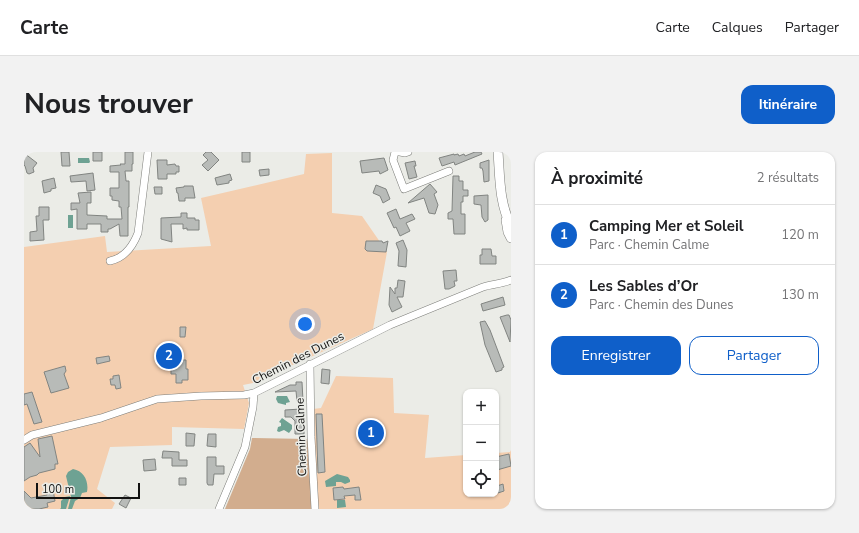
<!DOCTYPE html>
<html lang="fr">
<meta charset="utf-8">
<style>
:root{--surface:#fff;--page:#f2f2f2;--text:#202124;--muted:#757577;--line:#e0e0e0;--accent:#0f5fc9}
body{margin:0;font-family:"Nunito Sans",sans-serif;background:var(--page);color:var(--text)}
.controls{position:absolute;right:12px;bottom:12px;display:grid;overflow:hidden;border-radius:8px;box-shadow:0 1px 3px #0004}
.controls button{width:36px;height:36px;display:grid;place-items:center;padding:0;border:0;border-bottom:1px solid var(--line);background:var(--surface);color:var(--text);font:20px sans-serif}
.scale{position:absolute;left:12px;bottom:10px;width:104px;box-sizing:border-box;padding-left:4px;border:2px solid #121211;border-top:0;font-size:11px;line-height:14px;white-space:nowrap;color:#121211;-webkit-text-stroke:3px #ebece7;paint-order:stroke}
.you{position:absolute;left:281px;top:172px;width:14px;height:14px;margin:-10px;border:3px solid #fff;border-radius:50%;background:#1a73e8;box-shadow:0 0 0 6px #1a73e833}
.badge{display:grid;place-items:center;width:26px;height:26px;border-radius:50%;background:var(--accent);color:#fff;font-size:13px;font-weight:700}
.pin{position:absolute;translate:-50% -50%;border:2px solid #fff;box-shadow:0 1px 4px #0006}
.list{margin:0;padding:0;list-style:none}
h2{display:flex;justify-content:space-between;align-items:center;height:52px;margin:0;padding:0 16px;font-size:17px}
h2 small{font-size:13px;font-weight:400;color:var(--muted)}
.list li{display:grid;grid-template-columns:26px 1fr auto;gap:12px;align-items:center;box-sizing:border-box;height:60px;padding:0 16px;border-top:1px solid var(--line)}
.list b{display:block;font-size:15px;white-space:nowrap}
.list p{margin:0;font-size:13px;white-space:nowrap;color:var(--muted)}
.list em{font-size:13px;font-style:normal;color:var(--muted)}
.actions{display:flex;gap:8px;padding:12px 16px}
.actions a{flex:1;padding:9px 0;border:1px solid var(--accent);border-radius:12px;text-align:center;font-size:14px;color:var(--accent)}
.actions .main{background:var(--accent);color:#fff}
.icon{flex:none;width:22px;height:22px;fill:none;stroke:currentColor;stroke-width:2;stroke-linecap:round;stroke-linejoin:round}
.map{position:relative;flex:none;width:487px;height:357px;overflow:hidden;border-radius:12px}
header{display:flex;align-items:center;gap:24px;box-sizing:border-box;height:56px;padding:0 20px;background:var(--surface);border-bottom:1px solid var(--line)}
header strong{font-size:19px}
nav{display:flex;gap:22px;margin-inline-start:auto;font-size:14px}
.intro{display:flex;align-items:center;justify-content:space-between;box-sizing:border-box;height:96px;padding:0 24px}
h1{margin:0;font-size:28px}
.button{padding:10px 18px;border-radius:12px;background:var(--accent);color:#fff;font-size:14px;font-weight:700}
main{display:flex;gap:24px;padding:0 24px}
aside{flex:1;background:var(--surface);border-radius:12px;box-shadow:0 1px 3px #0004}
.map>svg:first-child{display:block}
.green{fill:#f4cfb0}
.forest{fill:#d2ad8e}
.water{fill:#6ea293}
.building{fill:#b8bbb8;stroke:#818481}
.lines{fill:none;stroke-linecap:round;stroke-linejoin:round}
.minor-casing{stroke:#7d7e7a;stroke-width:8}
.tertiary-casing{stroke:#7d7e7a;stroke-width:10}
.minor{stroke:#fff;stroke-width:7}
.tertiary{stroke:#fff;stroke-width:9}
.labels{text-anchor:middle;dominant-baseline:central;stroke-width:3;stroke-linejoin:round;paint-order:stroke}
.street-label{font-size:12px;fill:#121211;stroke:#ebece7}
</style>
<header>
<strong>Carte</strong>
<nav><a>Carte</a><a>Calques</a><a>Partager</a></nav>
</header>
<div class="intro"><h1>Nous trouver</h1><a class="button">Itinéraire</a></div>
<main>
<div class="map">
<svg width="487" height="357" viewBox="0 0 487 357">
<rect width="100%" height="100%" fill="#ebece7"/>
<path class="green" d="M308,1v60l30,3 25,36 -14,77 -120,54 -10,2 6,18 -5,26 -72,-2v18l-62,2 -13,42 18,14 -3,6h-88v-262l81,-11 2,16 104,-6 -10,-48 103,-24 2,-20z
M312,224l57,2 1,35 35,2 -4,43 41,-3v39h30v-41l14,-1 1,-2v59h-193l-5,-100 8,-1z"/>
<path class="forest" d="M228,286l56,1 4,70h-87l25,-60z"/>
<path class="water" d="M54,6h11l1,4 -1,1h-11z
M44,63h5v13h-5z
M253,244h10l3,6 -4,1v2l-8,-2 -2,-4z
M258,266l10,7v4l-3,4 -5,-3 -5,2 -2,-1 1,-4 3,-1v-3l-2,-1z
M49,317c11,2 16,12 14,23l-5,1 -2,5 -5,3 -3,8h-4l3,-12 -5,-21 2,-4z
M313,322l11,3 2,3v2l-5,2 -4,-2h-5v4l-10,1 -1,-6z
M46,344l-4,13h-6l1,-1v-7l4,-4z
M313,348h8l1,7 -9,1z"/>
<path class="building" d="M37,0h8l1,14h-8z
M69,0h9v9h-9z
M101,0h8v12h-1v7h-7l1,10h3v26h-1v29h-8l-1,-12 -9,5h-2v3h-7v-8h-14v5h-10v-20l-6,1v-7h9l-2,-10 13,-1v11h-4v12l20,1v3h15l-1,-12h-2v-6l-7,-1v-4h-2v-8h9v-16h-9v-6l11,-1 -1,-1h5z
M182,0h5l8,8 -11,11 -6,-6 6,-5 -5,-5z
M218,0h8v10h-8z
M451,0h6l1,2 -27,11 -1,-3 -12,4 -3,-8 15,-4v1l4,-1 1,2 5,-2 1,2z
M0,1l13,10 -4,5 1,4 -5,2 -2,-1 -2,-7 -1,-1z
M360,6l4,12 -8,4 -1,-3 -17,2 -2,-12z
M133,8h10v5l8,-1 1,2h3v6h-3v2h-9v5h-9z
M465,8v21l-5,1 -1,-11 -1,-3h-2v-5z
M391,9l1,5h-2l3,11 -8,2 -4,-16z
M245,17v6l-9,1 -1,-6z
M69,21l2,17 -8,1 -1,-10 -15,1 -1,-6z
M206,22l2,6 -3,1v2l-12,2 -2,-7z
M429,24h6v5h4v9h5v6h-5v6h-2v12h4v20h-11l-1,-15h-5v-6l4,-2z
M30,26l2,10 -5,1v2l-7,2 -2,-12z
M406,32l7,8 -3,2 4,11 -3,9 -6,-1 -5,-15 -16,5z
M352,33l10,4 4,10 -7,4 -3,-7 -7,-3z
M160,34h9l2,12h-10v3h-6l-1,-8h-1l-1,-5 8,-1z
M130,35h8v7h-7z
M464,43v25l-3,2 -3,-5 -1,-12 -7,-1v-8z
M15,55h10v13h-6l1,20 -14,1v-9l7,-1 -1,-15h3z
M372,57l4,10 12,-5 3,5 -9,4 4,8 -10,5 -4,-9 -2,1 -7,-15z
M157,61h6v5h8v2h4v10h-12v-2l-4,1v-5h-12l1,18 -11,-3v-21l20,-1z
M379,88l4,10 -1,17 -8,-1 1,-15 -3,-8z
M342,89h16l1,2 5,-2 -2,11 -19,-1 -2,-2z
M458,97h9l1,7h4v8h-16v-9h2z
M432,118l1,11h-3l1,5 -6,3h-4l-2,-18z
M374,128l7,1 -2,16h-6l5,10 -10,5 -3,-7 1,-18 5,7v-6h2z
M479,145l2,8 -22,6 -2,-7z
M483,163h2l2,5 -1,22 -10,-25z
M461,169l5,9 14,37 -2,1v2l-6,2 -11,-27 -5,-23z
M156,175h6l-1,10h-5z
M85,204l1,5 -13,3 -1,-6z
M155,208h7v9h2v11h-6v3h-6v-9h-5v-7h8z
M41,214l1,5 -2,3 5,14 -18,5 -7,-21z
M298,217l8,1 -1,14 -8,-1z
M95,223l2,13 -5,1 -1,-4h-4l-1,-6h3v-3z
M272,230h6l1,19h-6l-1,-10 -21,1 15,-7h6z
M8,240l10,30 -8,2 -7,-20 -3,1v-11z
M277,257l1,10 2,2v13h-9v-13l-4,-4h-6v-7z
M292,262h6l3,58 -7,1z
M162,281l9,1 -1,12h-8z
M184,282h8v13l-9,-1z
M28,284l6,28h-3v5l-16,4 -2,2 -7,2 -6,4v-34l6,-4 10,14 -2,-18z
M139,299l16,1v8h8v6h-15v-8h-10z
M485,302l2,12 -14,4 -1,-13z
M183,305h9v9h8v8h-10l-1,11h-5l-1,-2z
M131,307l1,11 -12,1 -1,-11z
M155,326h7v7h-7z
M479,332l1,7 -6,2 -1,-7z
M319,335l1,2 15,-2 2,13h-6v-5l-11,1 1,3 -11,1 -1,-12z
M29,338l2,11 -8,2 1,4 -9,2h-13l-2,-4v-14l7,7 16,-3v-3z
M101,343l6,3 -5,10 -7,-4z"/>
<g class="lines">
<g class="minor-casing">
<path id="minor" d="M371,0l-2,8 11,29 45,-18
M376,0l5,1 3,-1
M86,109c14,-3 23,-15 28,-28l10,-81
M286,212l1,73 4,72
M0,288l8,-5 69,-17 56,-19 44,-3 43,-1 10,-2 136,-68 93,-38c9,-3 19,-3 28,-7
M195,357l26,-62 8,-40 1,-14"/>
</g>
<g class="tertiary-casing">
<path id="tertiary" d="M474,0c2,26 1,50 13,74
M482,68l2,12 3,6"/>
</g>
<use href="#minor" class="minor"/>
<use href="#tertiary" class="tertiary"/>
</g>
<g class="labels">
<g class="street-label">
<text transform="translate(274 206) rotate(-27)">Chemin des Dunes</text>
<text transform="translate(277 285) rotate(-92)">Chemin Calme</text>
</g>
</g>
</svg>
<div class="controls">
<button>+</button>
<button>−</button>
<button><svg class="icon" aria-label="locate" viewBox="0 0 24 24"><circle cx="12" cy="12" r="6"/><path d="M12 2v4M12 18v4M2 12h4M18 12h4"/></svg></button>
</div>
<div class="scale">100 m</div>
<div class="you"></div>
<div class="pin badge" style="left:347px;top:281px">1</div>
<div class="pin badge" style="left:145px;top:204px">2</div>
</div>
<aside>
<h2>À proximité<small>2 résultats</small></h2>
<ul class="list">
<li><span class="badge">1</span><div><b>Camping Mer et Soleil</b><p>Parc · Chemin Calme</p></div><em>120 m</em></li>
<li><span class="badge">2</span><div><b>Les Sables d’Or</b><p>Parc · Chemin des Dunes</p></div><em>130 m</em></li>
</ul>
<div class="actions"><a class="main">Enregistrer</a><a>Partager</a></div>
</aside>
</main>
